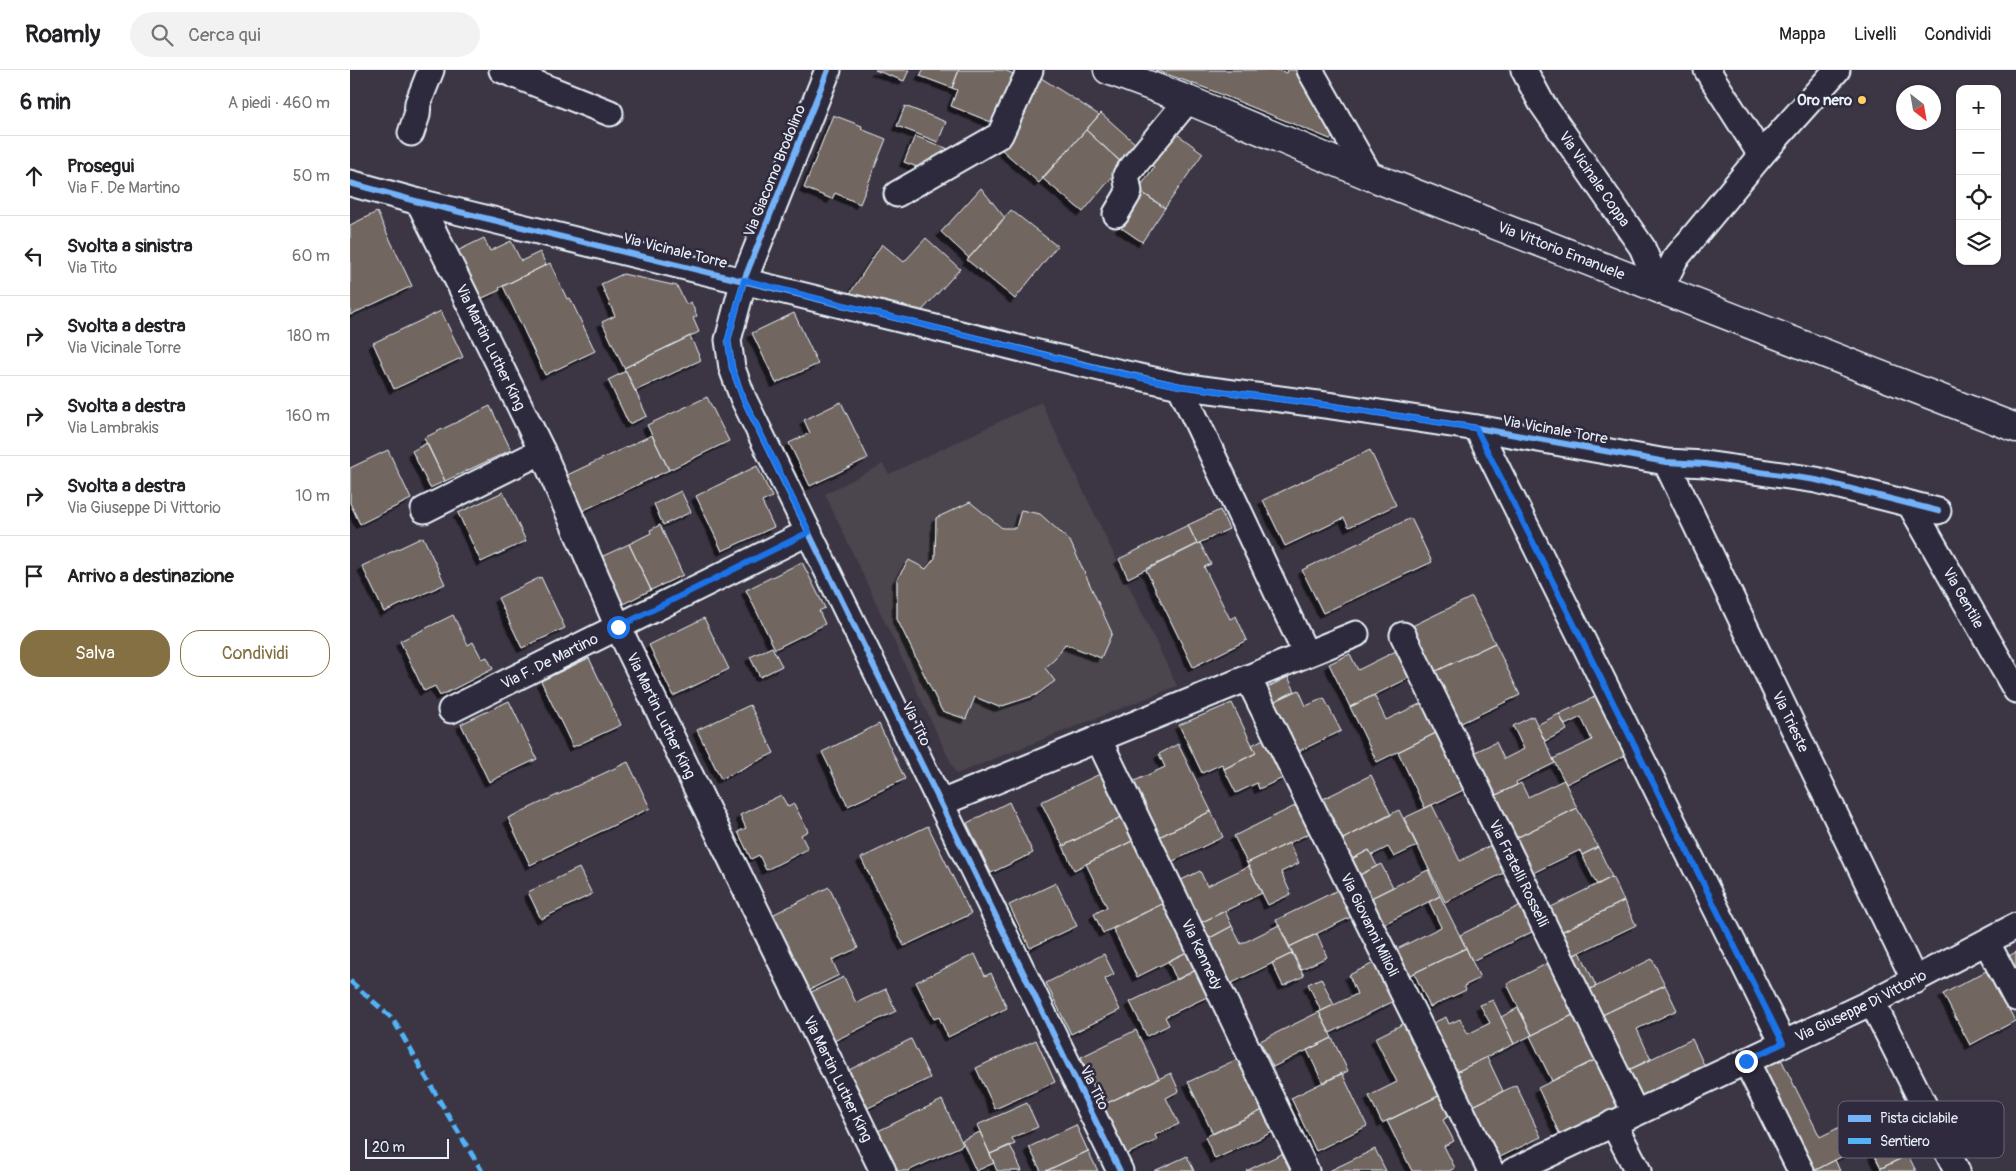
<!DOCTYPE html>
<html lang="it">
<meta charset="utf-8">
<style>
:root{--surface:#fff;--page:#f2f2f2;--text:#202124;--muted:#757577;--line:#e0e0e0;--accent:#847042}
body{margin:0;font-family:Pangolin,sans-serif;background:var(--page);color:var(--text)}
.controls{position:absolute;right:15px;top:15px;display:grid;overflow:hidden;border-radius:10px;box-shadow:0 1px 4px #0004}
.controls button{width:45px;height:45px;display:grid;place-items:center;padding:0;border:0;border-bottom:1px solid var(--line);background:var(--surface);color:var(--text);font:25px sans-serif}
.compass{position:absolute;left:1546px;top:15px;width:45px;height:45px;border-radius:50%;background:var(--surface);box-shadow:0 1px 4px #0004;rotate:149deg}
.scale{position:absolute;left:15px;bottom:12px;width:84px;box-sizing:border-box;padding-left:5px;border:2px solid #e8f1f8;border-top:0;font-size:14px;line-height:18px;white-space:nowrap;color:#e8f1f8;-webkit-text-stroke:4px #2f2a3d;paint-order:stroke}
.stop{position:absolute;width:15px;height:15px;margin:-11px;border:4px solid #1a73e8;border-radius:50%;background:#fff}
.stop.end{background:#1a73e8;border-color:#fff;box-shadow:0 1px 5px #0008}
.list{margin:0;padding:0;list-style:none}
h2{display:flex;justify-content:space-between;align-items:center;height:65px;margin:0;padding:0 20px;font-size:21px}
h2 small{font-size:16px;font-weight:400;color:var(--muted)}
.list li{display:grid;grid-template-columns:32px 1fr auto;gap:15px;align-items:center;box-sizing:border-box;height:80px;padding:0 20px;border-top:1px solid var(--line)}
.list b{display:block;font-size:19px;white-space:nowrap}
.list p{margin:0;font-size:16px;white-space:nowrap;color:var(--muted)}
.list em{font-size:16px;font-style:normal;color:var(--muted)}
.actions{display:flex;gap:10px;padding:15px 20px}
.actions a{flex:1;padding:11px 0;border:1px solid var(--accent);border-radius:20px;text-align:center;font-size:18px;color:var(--accent)}
.actions .main{background:var(--accent);color:#fff}
.icon{flex:none;width:28px;height:28px;fill:none;stroke:currentColor;stroke-width:2;stroke-linecap:round;stroke-linejoin:round}
.map{position:relative;flex:none;width:1666px;height:1101px;overflow:hidden}
header{display:flex;align-items:center;gap:30px;box-sizing:border-box;height:70px;padding:0 25px;background:var(--surface);border-bottom:1px solid var(--line)}
header strong{font-size:24px}
nav{display:flex;gap:28px;margin-inline-start:auto;font-size:18px}
.search{width:350px;height:45px;background:var(--page);display:flex;align-items:center;gap:12px;box-sizing:border-box;padding:0 18px;border-radius:28px;color:var(--muted);font-size:19px}
main{display:flex}
aside{flex:1;background:var(--surface)}
.map>svg:first-child{display:block}
.built{fill:#4c444d}
.building{fill:#726661;stroke:#e8f1f8;filter:url(#shadow)}
.lines{fill:none;stroke-linecap:round;stroke-linejoin:round}
.street-casing{stroke:#e8f1f8;stroke-width:29}
.secondary-casing{stroke:#e8f1f8;stroke-width:31}
.street{stroke:#2f2a3d;stroke-width:25}
.secondary{stroke:#2f2a3d;stroke-width:28}
.quiet{stroke:#52b3f8;stroke-width:5;stroke-dasharray:10 5;stroke-linecap:butt}
.cycleway-casing{stroke:#2f2a3d;stroke-width:9}
.cycleway{stroke:#73b2f8;stroke-width:6}
.route{stroke:#1a73e8;stroke-width:6}
.poi-dot{fill:#ffd166;stroke:#2f2a3d;stroke-width:2}
.labels{text-anchor:middle;dominant-baseline:central;stroke-width:5;stroke-linejoin:round;paint-order:stroke}
.poi-label{font-size:15px;font-weight:bold;fill:#e8f1f8;stroke:#2f2a3d;text-anchor:end}
.street-label{font-size:15px;fill:#e8f1f8;stroke:#2f2a3d}
.key{fill:#2f2a3d;stroke:#666675;stroke-width:1}
.key-label{font-size:14px;fill:#e8f1f8}
</style>
<header>
<strong>Roamly</strong>
<div class="search"><svg class="icon" aria-label="search" viewBox="0 0 24 24"><circle cx="10" cy="10" r="6"/><path d="M15 15l6 6"/></svg>Cerca qui</div>
<nav><a>Mappa</a><a>Livelli</a><a>Condividi</a></nav>
</header>
<main>
<aside>
<h2>6 min<small>A piedi · 460 m</small></h2>
<ul class="list">
<li><svg class="icon" aria-label="ahead" viewBox="0 0 24 24"><path d="M12 20V5M6 11l6-6 6 6"/></svg><div><b>Prosegui</b><p>Via F. De Martino</p></div><em>50 m</em></li>
<li><svg class="icon" aria-label="left" viewBox="0 0 24 24"><path d="M17 20v-9H6M10 6l-5 5 5 5"/></svg><div><b>Svolta a sinistra</b><p>Via Tito</p></div><em>60 m</em></li>
<li><svg class="icon" aria-label="right" viewBox="0 0 24 24"><path d="M7 20v-9h11M14 6l5 5-5 5"/></svg><div><b>Svolta a destra</b><p>Via Vicinale Torre</p></div><em>180 m</em></li>
<li><svg class="icon" aria-label="right" viewBox="0 0 24 24"><path d="M7 20v-9h11M14 6l5 5-5 5"/></svg><div><b>Svolta a destra</b><p>Via Lambrakis</p></div><em>160 m</em></li>
<li><svg class="icon" aria-label="right" viewBox="0 0 24 24"><path d="M7 20v-9h11M14 6l5 5-5 5"/></svg><div><b>Svolta a destra</b><p>Via Giuseppe Di Vittorio</p></div><em>10 m</em></li>
<li><svg class="icon" aria-label="arrive" viewBox="0 0 24 24"><path d="M6 21V4h12l-3 4 3 4H6"/></svg><div><b>Arrivo a destinazione</b></div></li>
</ul>
<div class="actions"><a class="main">Salva</a><a>Condividi</a></div>
</aside>
<div class="map">
<svg width="1666" height="1101" viewBox="0 0 1666 1101">
<defs>
<filter id="shadow"><feDropShadow dx="-4.5" dy="4.5" stdDeviation="0" flood-color="#0009"/></filter>
</defs>
<rect width="100%" height="100%" fill="#3c3644"/>
<filter id="ink" filterUnits="userSpaceOnUse"><feTurbulence type="fractalNoise" baseFrequency=".02" numOctaves="2"/><feDisplacementMap in="SourceGraphic" scale="10" xChannelSelector="R" yChannelSelector="G"/><feConvolveMatrix kernelMatrix="1 2 1 2 8 2 1 2 1" color-interpolation-filters="sRGB"/></filter>
<g filter="url(#ink)">
<path class="built" d="M691,332l136,284 -221,88 -131,-280 58,-30 6,10z"/>
<path class="building" d="M525,0h34l-5,11z
M573,0h36l-7,18 -32,-12z
M609,0h45l12,5 -20,49 -45,-18 6,-16 -5,-2z
M805,0h123l9,3 1,-3h12l36,66 -6,3 -122,-50z
M685,4l64,41 -60,68 -37,-33z
M555,36l41,16 -8,20 -41,-16z
M751,43l36,32 -14,19 -37,-34z
M483,45l29,11 -1,3 25,10 -26,65 -25,-11 -3,6 -28,-11z
M820,59l33,24 -38,55 -27,-18 16,-23 -8,-5z
M736,60l37,34 -40,48 -41,-34z
M565,66l36,14 -31,18 -16,-6z
M631,118l24,30 -36,40 -28,-26z
M793,123l22,15 -23,34 -22,-15z
M661,140l46,36 -42,53 -48,-39z
M27,142l35,74 -62,29v-90z
M134,168l6,13 21,-10 10,20 19,-9 6,13 -47,23 1,2 -24,11 -23,-48z
M576,168l34,31 -42,46 -71,-17 35,-54 22,18z
M200,193l17,36 3,-1 25,53 -50,24 -42,-89z
M273,204l54,12 9,18 5,-2 6,14 -4,2 6,14 -75,36 -22,-46 13,-6 -14,-32z
M91,241l22,46 -69,32 -21,-46z
M444,243l24,51 -42,19 -24,-50z
M340,266l11,24 -66,31 -11,-23z
M276,301l21,45 -18,8 -21,-44z
M357,327l22,44 -60,29 -22,-45z
M491,332l27,56 -58,28 -21,-43 21,-10 -6,-13z
M140,336l21,44 -66,31 -21,-43z
M302,365l17,35 -89,42 -17,-35z
M77,373l18,38 -15,7 -18,-37z
M38,380l23,49 -51,25 -10,-21v-35z
M1020,380l26,55 -47,22 -5,-9 -59,28 -22,-46z
M407,396l15,31 -10,5 12,25 -52,24 -26,-55z
M331,421l10,21 -28,13 -9,-21z
M153,422l23,49 -45,21 -23,-49z
M620,432l32,26h14l5,-18 19,4 30,27 42,92 -11,25 -36,-14 -10,15 -10,9 10,13 -19,14 -37,12 -24,-10 -9,22 -24,-8 -45,-92v-40l12,-19 17,9 9,-11 1,-40z
M870,440l9,19 -32,15 -9,-19z
M1061,448l21,44 -109,51 -21,-43z
M310,455l23,50 -32,15 -22,-46 22,-11 -1,-3z
M838,455l9,19 -69,34 -9,-19z
M73,467l22,47 -61,28 -22,-46z
M850,473l11,21 -7,3 26,52 6,-3 11,24 -54,27 -47,-97z
M279,474l22,46 -28,14 -22,-47z
M452,492l23,46 -6,3 6,13 -50,25 -29,-59z
M191,507l24,51 -43,20 -24,-50z
M1122,527l23,46 -65,31 -22,-46z
M103,545l15,30 5,-3 9,17 5,-2 6,12 -53,27 -5,-10 -11,5 -24,-50z
M354,548l25,51 -56,27 -24,-51z
M1145,573l25,52 -65,31 -25,-52z
M422,577l10,19 -22,11 -10,-20z
M1052,578l13,27 -65,32 -21,-43 21,-10 8,16z
M239,588l32,67 -48,22 -32,-66z
M938,607l7,14 -24,12 -7,-14z
M949,620l7,16 18,-8 17,33 -46,22 -24,-50z
M1251,624l29,59 -64,31 -13,-25 39,-19 -11,-23 -16,8 -6,-11z
M1024,625l12,25 42,-20 14,30 -65,32 -27,-55z
M159,631l28,58 -48,23 -28,-58z
M882,633l24,50 -32,16 -2,-5 -20,9 -23,-48z
M400,635l24,48 -53,26 -24,-49z
M1209,644l8,16 -22,11 -8,-16z
M1183,646l22,47 -39,19 1,3 -25,12 -21,-43 25,-12 8,17 20,-10 -11,-23z
M529,654l26,55 -57,27 -26,-54z
M1092,660l28,57 -45,21 -27,-56z
M915,668l20,39 -26,12 -2,-6 -21,10 -12,-24 32,-16 -4,-8z
M828,674l33,67 -56,28 -27,-55 37,-17 -6,-13z
M278,692l22,46 -120,57 -22,-47z
M754,702l21,43 -62,31 -22,-44z
M1021,705l20,40 -52,26 -20,-40z
M1214,710l13,28 -65,32 -20,-43 29,-14 7,14z
M431,725l7,12 6,-3 14,27 -7,4 7,14 -42,21 -7,-15 -8,4 -13,-27 8,-4 -6,-13z
M659,732l24,51 -42,20 -24,-50z
M949,734l13,28 -65,31 -13,-27z
M1082,735l28,56 37,-19 13,28 -65,32 -41,-84z
M1227,738l21,39 -16,8 -2,-5 -51,25 -17,-35z
M1049,740l18,36 -23,11 -6,-10 -16,8 -3,-5 -23,12 -7,-21z
M861,741l12,26 -56,27 -12,-25z
M775,745l11,24 -62,31 -11,-24z
M578,756l43,88 -67,32 -43,-88z
M786,769l30,63 -63,31 -9,-19 13,-7 -21,-43z
M939,773l10,20 -18,9 10,22 -23,11 -21,-42z
M1248,777l14,30 -15,8 -15,-30z
M1019,780l8,16 -23,12 -8,-16z
M1031,794l12,23 -28,14 -11,-23z
M899,796l13,27 -64,31 -21,-42 23,-11 7,15z
M229,798l13,26 -51,25 -13,-27z
M1078,800l12,26 -62,31 -13,-26z
M1262,807l12,24 -67,33 -12,-24z
M706,813l21,43 -47,22 -21,-43z
M479,817l29,61 -26,12 7,15 -30,15 -37,-75z
M990,819l13,27 -64,31 -13,-27z
M1090,826l26,52 -60,29 -13,-26 48,-24 -12,-25z
M1274,831l12,24 -68,33 -11,-24z
M816,832l23,49 -52,26 -24,-48z
M1175,833l13,26 -66,32 -12,-26z
M875,841l7,15 -26,14 -8,-16z
M929,855l14,28 -65,32 -22,-45 26,-14 9,18z
M967,864l10,23 -27,13 -11,-23z
M1116,878l14,30 -16,8 2,4 -36,17 -16,-34z
M839,881l9,18 -21,11 -9,-19z
M1230,882l16,34 -11,6 -17,-34z
M1666,882v26l-11,-20z
M943,883l11,23 -21,10 -11,-23z
M625,884l10,22 6,-3 16,35 -59,29 -9,-20 -5,2 -18,-37z
M754,884l10,20 -9,5 15,31 -49,24 -25,-51z
M1302,889l13,26 -67,32 -13,-25z
M1204,890l25,52 -47,23 -25,-51z
M1026,892l18,39 -64,32 -11,-21 38,-18 -8,-19z
M848,899l13,26 -46,22 4,8 -22,11 -17,-34z
M1638,900l27,51 -45,24 -27,-51z
M494,907l12,26 30,-14 10,22 -64,31 -23,-49z
M971,908l13,27 -13,6 -13,-27z
M1315,915l12,25 -40,19 14,31 -27,12 -26,-55z
M1143,930l21,44 -64,31 -24,-49 20,-9 3,7 11,-5 8,15 22,-11 -10,-18z
M1168,938l14,27 -18,9 -13,-27z
M969,942l13,26 -59,29 -13,-26z
M1229,942l22,45 -49,24 -22,-45z
M1055,953l35,72 -58,28 -13,-27 28,-14 -22,-44z
M786,960l23,48 -56,27 -22,-48z
M982,968l16,33 -25,12 -16,-33z
M561,969l19,39 -62,30 -19,-38z
M1342,969l14,30 -68,33 -14,-30z
M686,970l19,42 -60,27 -19,-41z
M892,987l25,51 -54,26 -25,-52z
M1137,987l16,34 -34,17 -17,-34z
M1251,987l23,46 -64,32 -22,-47z
M1431,989l39,78 36,-18 12,24 -54,28h-5l-50,-101z
M821,1003l8,18 -13,7 13,26 -24,11 2,5 -30,14 -24,-49z
M992,1003l25,53 -51,25 -25,-53z
M1166,1015l25,52 -47,23 -25,-52z
M1089,1026l10,20 -6,4 11,21 -10,5 11,22 -6,3h-37l-25,-50z
M592,1030l21,45 -55,26h-11l-19,-40z
M677,1033l11,24 -26,11 3,6 -25,10 -13,-29z
M917,1038l10,22 -62,29 -10,-22z
M1568,1048l13,26 -50,24 -13,-25z
M726,1055l12,26 -42,20h-5l-12,-24z
M630,1062l14,31 -18,8 -14,-31z
M660,1075l12,26h-25l-7,-17z
M1025,1079l11,22h-57z
M738,1081l10,20h-52z
M938,1081l9,20h-51z
M1558,1085l8,16h-35l-1,-2z
M837,1086l7,15h-40l29,-13z
M1485,1090l5,11h-26z"/>
<g class="lines">
<g class="street-casing">
<g id="street">
<path d="M152,0l108,43"/>
<path d="M478,0l-84,210 -16,60 4,28 11,30 377,773"/>
<path d="M960,0l60,106"/>
<path id="s1" d="M1174,0l17,32 101,145 18,43"/>
<path d="M1357,0l54,85"/>
<path d="M61,63l6,-18 1,-12 13,-33"/>
<path d="M0,113l69,19 685,167 76,17 153,20 144,22 189,34 39,2 111,16 122,31"/>
<path d="M547,124l103,-59 30,-65"/>
<path id="s2" d="M69,132l123,249 76,176 265,544"/>
<path d="M766,144l13,-22 -3,-17 62,-75"/>
<path d="M1310,220l15,-31 86,-104 76,-85"/>
<path d="M830,316l126,268"/>
<path d="M1127,358l306,615"/>
<path id="s3" d="M1316,392l249,519"/>
<path id="s4" d="M1560,434l106,186"/>
<path d="M74,440l118,-59"/>
<path id="s5" d="M1053,565l232,477"/>
<path id="s6" d="M898,608l243,493"/>
<path id="s7" d="M101,640l358,-178"/>
<path id="s8" d="M748,668l208,433"/>
<path d="M591,733l415,-169"/>
<path d="M1637,873l29,55"/>
<path d="M1522,932l85,169"/>
<path d="M1396,991l55,110"/>
<path d="M1263,1053l25,48"/>
<path id="s9" d="M1163,1101l359,-169 144,-76"/>
</g>
</g>
<g class="secondary-casing">
<g id="secondary">
<path id="s10" d="M758,0l80,30 182,76 646,252"/>
</g>
</g>
<use href="#street" class="street"/>
<use href="#secondary" class="secondary"/>
<path class="quiet" d="M0,911l43,38 49,86 40,66"/>
<g class="cycleway-casing">
<path id="cycleway" d="M478,0l-84,210 -16,60 4,28 11,30 377,773
M0,113l69,19 685,167 76,17 153,20 144,22 189,34 39,2 111,16 122,31"/>
</g>
<use href="#cycleway" class="cycleway"/>
</g>
</g>
<g class="lines" filter="url(#ink)">
<path class="route" d="M268,557l191,-95 -66,-134 -11,-30 -4,-28 16,-60 360,90 76,16 153,20 143,22 307,615 -37,18"/>
</g>
<circle class="poi-dot" cx="1512" cy="30" r="5"/>
<g class="labels">
<g class="poi-label">
<text x="1502" y="30">Oro nero</text>
</g>
<g class="street-label">
<text transform="translate(425 101) rotate(-68)">Via Giacomo Brodolino</text>
<text stroke="none"><textPath href="#s1" startOffset="130">Via Vicinale Coppa</textPath></text>
<text transform="translate(325 181) rotate(14)">Via Vicinale Torre</text>
<text stroke="none"><textPath href="#s10" startOffset="488">Via Vittorio Emanuele</textPath></text>
<text stroke="none"><textPath href="#s2" startOffset="162">Via Martin Luther King</textPath></text>
<text transform="translate(1205 360) rotate(10)">Via Vicinale Torre</text>
<text stroke="none"><textPath href="#s4" startOffset="108">Via Gentile</textPath></text>
<text stroke="none"><textPath href="#s7" startOffset="110">Via F. De Martino</textPath></text>
<text stroke="none"><textPath href="#s2" startOffset="568">Via Martin Luther King</textPath></text>
<text stroke="none"><textPath href="#s3" startOffset="288">Via Trieste</textPath></text>
<text transform="translate(566 654) rotate(64)">Via Tito</text>
<text stroke="none"><textPath href="#s5" startOffset="265">Via Fratelli Rosselli</textPath></text>
<text stroke="none"><textPath href="#s6" startOffset="275">Via Giovanni Milioli</textPath></text>
<text stroke="none"><textPath href="#s8" startOffset="240">Via Kennedy</textPath></text>
<text stroke="none"><textPath href="#s9" startOffset="385">Via Giuseppe Di Vittorio</textPath></text>
<text stroke="none"><textPath href="#s2" startOffset="972">Via Martin Luther King</textPath></text>
<text transform="translate(744 1018) rotate(64)">Via Tito</text>
</g>
</g>
<rect x="1488" y="1031" width="166" height="57" rx="8" class="key"/>
<rect x="1498" y="1045" width="23" height="7" fill="#73b2f8"/>
<rect x="1498" y="1068" width="23" height="6" fill="#52b3f8"/>
<g class="key-label">
<text x="1530" y="1053">Pista ciclabile</text>
<text x="1530" y="1076">Sentiero</text>
</g>
</svg>
<div class="controls">
<button>+</button>
<button>−</button>
<button><svg class="icon" aria-label="locate" viewBox="0 0 24 24"><circle cx="12" cy="12" r="6"/><path d="M12 2v4M12 18v4M2 12h4M18 12h4"/></svg></button>
<button><svg class="icon" aria-label="layers" viewBox="0 0 24 24"><path d="M12 4l9 5-9 5-9-5zM3 14l9 5 9-5"/></svg></button>
</div>
<svg class="compass" viewBox="-18 -18 36 36"><path d="M0-13l5 13h-10z" fill="#e53935"/><path d="M0 13l5-13h-10z" fill="#757577"/></svg>
<div class="scale">20 m</div>
<div class="stop" style="left:268px;top:557px"></div>
<div class="stop end" style="left:1396px;top:991px"></div>
</div>
</main>
